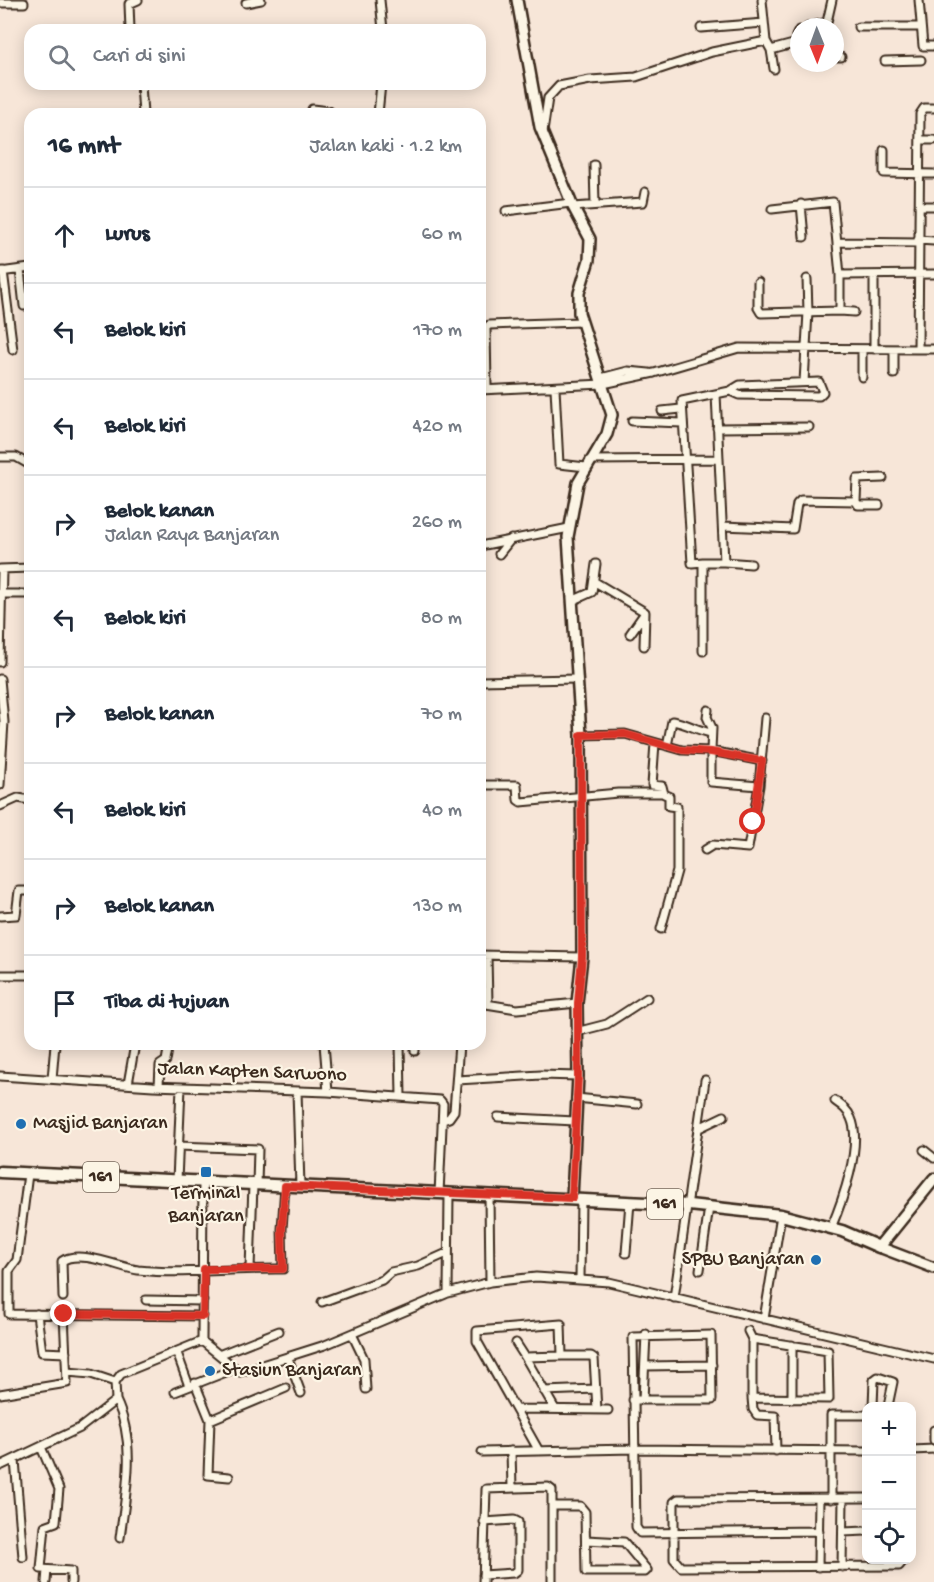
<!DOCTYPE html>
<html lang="id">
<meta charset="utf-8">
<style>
:root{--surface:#fff;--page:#f6f6f7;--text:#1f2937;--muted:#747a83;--line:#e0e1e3}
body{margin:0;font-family:"Gochi Hand",sans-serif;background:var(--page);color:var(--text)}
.controls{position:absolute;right:18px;bottom:18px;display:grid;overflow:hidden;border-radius:12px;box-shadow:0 3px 15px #0003}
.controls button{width:54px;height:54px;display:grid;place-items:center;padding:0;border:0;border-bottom:2px solid var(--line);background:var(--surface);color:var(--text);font:30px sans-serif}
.compass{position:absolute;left:790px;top:18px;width:54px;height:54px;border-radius:50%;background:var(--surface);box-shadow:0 3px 15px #0003;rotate:179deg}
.stop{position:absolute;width:18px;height:18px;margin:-14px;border:4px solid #d93025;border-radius:50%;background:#fff}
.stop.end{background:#d93025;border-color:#fff;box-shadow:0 2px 6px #0008}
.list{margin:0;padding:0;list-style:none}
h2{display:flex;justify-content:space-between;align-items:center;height:78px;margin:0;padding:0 24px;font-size:26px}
h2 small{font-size:20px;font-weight:400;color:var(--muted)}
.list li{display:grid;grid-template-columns:39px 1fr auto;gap:18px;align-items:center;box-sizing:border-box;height:96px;padding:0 24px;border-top:2px solid var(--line)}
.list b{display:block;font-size:22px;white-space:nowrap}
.list p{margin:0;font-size:20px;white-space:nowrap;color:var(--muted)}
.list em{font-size:20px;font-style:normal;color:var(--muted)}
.icon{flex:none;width:33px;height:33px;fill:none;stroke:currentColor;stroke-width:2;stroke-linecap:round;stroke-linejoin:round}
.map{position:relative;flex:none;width:934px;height:1582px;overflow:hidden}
.search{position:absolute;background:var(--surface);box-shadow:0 3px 15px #0003;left:24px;top:24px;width:462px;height:66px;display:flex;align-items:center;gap:15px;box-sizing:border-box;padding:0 21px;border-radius:18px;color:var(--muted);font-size:22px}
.panel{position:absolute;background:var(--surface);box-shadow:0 3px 15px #0003;left:24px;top:108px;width:462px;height:942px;border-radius:18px}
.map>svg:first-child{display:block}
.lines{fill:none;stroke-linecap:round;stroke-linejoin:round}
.street-casing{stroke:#3b2a1e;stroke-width:11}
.secondary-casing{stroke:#3b2a1e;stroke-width:14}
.primary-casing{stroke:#3b2a1e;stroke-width:15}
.street{stroke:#fcf5e5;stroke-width:7}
.secondary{stroke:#fcf5e5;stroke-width:9}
.primary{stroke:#fcf5e5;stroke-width:10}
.route{stroke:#d93025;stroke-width:8}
.poi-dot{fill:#1f6fb2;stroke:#fcf5e5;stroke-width:2}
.labels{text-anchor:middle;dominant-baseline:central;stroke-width:4.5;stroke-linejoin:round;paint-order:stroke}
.shield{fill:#fcf5e5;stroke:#75675a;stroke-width:1.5}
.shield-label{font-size:18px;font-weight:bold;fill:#3b2a1e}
.street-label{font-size:20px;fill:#3b2a1e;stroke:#fcf5e5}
.poi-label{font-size:20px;fill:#3b2a1e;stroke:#fcf5e5;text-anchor:start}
</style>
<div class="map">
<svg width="934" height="1582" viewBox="0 0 934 1582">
<rect width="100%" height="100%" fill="#f7e6d8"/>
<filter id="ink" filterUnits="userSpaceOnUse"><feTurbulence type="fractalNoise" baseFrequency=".0167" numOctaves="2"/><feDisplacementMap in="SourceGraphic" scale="12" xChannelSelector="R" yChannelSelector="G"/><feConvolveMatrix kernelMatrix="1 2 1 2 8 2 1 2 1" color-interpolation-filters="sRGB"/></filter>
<g filter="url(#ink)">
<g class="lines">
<g class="street-casing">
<path id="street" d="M380,0l3,30
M762,0l4,41 5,9 26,-7
M919,0l4,46h11
M0,3h24
M246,3l15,-3
M808,27l19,-5 5,-22
M858,27h63
M701,28l63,-5
M130,30l-1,-26 9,-4
M799,30l-3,6 3,12
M771,50l3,19
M835,57h6
M885,61l36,-1
M141,84l2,30
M312,109l17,2 4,3
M378,114l3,-30
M543,132l5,-34 11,-12 31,-6 46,-3 76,-25 54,-11
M921,140h13
M884,150v23l50,1
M594,165l1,40
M801,204l3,33
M919,206h15
M573,207l70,-5 2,-10
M772,209l61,-7 7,73 94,-1
M506,211l65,-8
M918,240l16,1
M838,242l80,1
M20,270l4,36 6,-1
M3,271l10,79
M0,272l30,-4
M758,282v26l3,5 79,-2v-36
M840,311l14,1
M862,349v28
M874,349v-73
M918,349h16
M894,374v-25
M601,378l27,-7 21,2
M804,382l4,-70 -1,-33
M555,388l4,76 27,3
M487,389l-1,-61 3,-3 92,-3
M480,390l123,-6 51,-11 85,-25 179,1 2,-235 4,-6h10
M716,394l3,65
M662,411l19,-2
M632,421l50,2
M717,428l92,-1
M0,457h16l14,8
M590,460l129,-1 5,103 27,2
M856,501l1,-22 26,-1
M723,526l70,3 4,-25 4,-4 55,1 2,4h21
M480,546l89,-18
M499,554l12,-15
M703,562l-11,1 -10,-162 48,-10 9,4 80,1 4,-4 -4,-10 -79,3 -10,6
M0,569l30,-1
M595,582l50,30 -1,34
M2,594h28
M572,601l20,-9 4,-28
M630,634l14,-20
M703,651v-89h21
M0,662l2,-93
M0,679l4,43 -4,63
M480,681l97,-2
M708,710l-1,7 5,11 -1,23 51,10
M581,735l44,-1 57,16 29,1v31l48,4
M655,743l-3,42 10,1 2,8 5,2v10l8,1v64l-16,58
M667,746l5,-25c15,2 24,9 39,12
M480,785h37l1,15 3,2 97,-9h45
M0,806l18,-8 12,2
M705,850l8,-5 35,3 11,-62 6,-68
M0,916l16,-1 3,-24h11
M480,955l102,2
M487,956l1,48
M0,975h30
M480,1003l37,6 60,-6
M576,1032l31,-8 40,-26
M324,1044l4,48
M400,1044l1,53
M415,1051v-7
M0,1076l153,10 175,6 112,8 3,4 -4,90
M52,1079l3,-35
M457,1080l84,-5 37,1
M128,1084l7,-40
M159,1086l1,-21 6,-4 3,-17
M297,1091l3,95
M576,1098l61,6
M498,1117l77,4
M443,1120l6,-2 5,-7 5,-67
M699,1128l25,-12
M178,1146l80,3 -1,36
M924,1150l10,8
M28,1174l-11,86 -8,11v43l194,2
M177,1181l4,-94
M489,1195l1,87
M831,1228c11,-26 32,-83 20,-110 -3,-8 -9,-12 -16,-17
M626,1253l4,-51
M250,1268l3,-83
M700,1270l9,-63
M580,1279l1,-80
M448,1293l1,-99
M63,1297l-1,-36c17,-12 57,6 76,9 48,5 98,-2 145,-1l-1,-40 3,-43
M674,1298l31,-218
M146,1300l57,1
M322,1302l60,-22 9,-8 27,-6 29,-13
M37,1314l5,38 24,1
M764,1319l17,-104
M748,1331l4,8 76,12 1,48 -77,-1v-59
M352,1334l12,25 2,30
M202,1341l38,31 85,-27 123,-52 42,-11 46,-5 73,5 325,77
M516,1343l9,14
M177,1353l12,33
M221,1354l58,-23
M288,1358l13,35
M645,1366l67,-1
M67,1372l24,2 24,8
M195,1383l15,37 -2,55 21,2
M544,1391l52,-2
M175,1392l59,-23
M0,1394l67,-11 -3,-69
M752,1398l1,11 4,6 18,1 1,35
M792,1399v-54
M116,1400c21,44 10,91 4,138
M633,1400h79l-1,-65 -78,2 3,190 4,6 179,-2
M643,1400l3,-66
M873,1406l1,-26 4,-3 15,5 -5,24
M517,1409l91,1
M555,1409l-30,-52 37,-1
M210,1420l76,-32
M934,1430v10
M41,1447l18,42 -3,33 -11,4 -4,43 30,2v11
M912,1450l22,-1
M511,1451l1,37
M539,1451l-62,-110v-10l84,-7 1,32h29l3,2 3,52
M482,1452l152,-3 232,2
M15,1460l8,97
M0,1466l80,-38 36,-28 -1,-18 6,-8 81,-33 1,-159
M866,1498l-188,1 -4,3v57l7,8 218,-1 5,-6
M831,1499v-84h35
M552,1506h28l5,6 1,60h59l2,-2 -23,-28 -38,-2
M843,1532l23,-1
M818,1567l1,-68
M842,1567l1,-68
M483,1575l31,-2 4,-3v-48l-4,-2 -30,2
M46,1582l1,-12
M483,1582l3,-93 62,-2 4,3v92"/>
</g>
<g class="secondary-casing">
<path id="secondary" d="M517,0l23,127 33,80 17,32 -1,21 -10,33v20l33,102 -5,19 -29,49 -10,54 13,198 1,222 -5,46 1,73 -6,122
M879,1247l55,21"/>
</g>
<g class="primary-casing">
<path id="primary" d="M0,1172l689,33 92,10 61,16 37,16 55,-68"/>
</g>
<use href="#street" class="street"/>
<use href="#secondary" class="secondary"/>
<use href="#primary" class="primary"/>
</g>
</g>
<g class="lines" filter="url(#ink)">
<path class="route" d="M64,1314l139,2 1,-47h79l-1,-40 3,-43 287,12 6,-122v-73l4,-46 -1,-222 44,-1 57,16 29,2 51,9 -9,61"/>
</g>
<g class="poi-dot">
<circle cx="21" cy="1124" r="6"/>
<rect x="200" y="1166" width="12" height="12" rx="3"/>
<circle cx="816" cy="1260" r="6"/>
<circle cx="210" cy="1371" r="6"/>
</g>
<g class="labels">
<g class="shield">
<rect x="83" y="1162" width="36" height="30" rx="4.5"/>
<rect x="647" y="1189" width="36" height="30" rx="4.5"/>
</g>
<g class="shield-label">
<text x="101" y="1177">161</text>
<text x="665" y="1204">161</text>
</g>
<g class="street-label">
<text transform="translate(252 1073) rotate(2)">Jalan Kapten Sarwono</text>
</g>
<g class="poi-label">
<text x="33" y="1124">Masjid Banjaran</text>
<text x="206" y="1194" text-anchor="middle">Terminal<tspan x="206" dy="23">Banjaran</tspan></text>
<text x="804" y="1260" text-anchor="end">SPBU Banjaran</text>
<text x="222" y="1371">Stasiun Banjaran</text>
</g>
</g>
</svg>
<div class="controls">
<button>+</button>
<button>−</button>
<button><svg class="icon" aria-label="locate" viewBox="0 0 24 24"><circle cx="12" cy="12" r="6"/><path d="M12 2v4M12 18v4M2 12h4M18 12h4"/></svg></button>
</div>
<svg class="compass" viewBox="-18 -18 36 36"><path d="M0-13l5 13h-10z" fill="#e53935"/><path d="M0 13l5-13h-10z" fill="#747a83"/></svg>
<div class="stop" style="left:753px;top:822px"></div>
<div class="stop end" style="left:64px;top:1314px"></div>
<div class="search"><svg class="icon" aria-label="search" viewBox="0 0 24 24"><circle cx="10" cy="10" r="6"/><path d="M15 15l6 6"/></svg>Cari di sini</div>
<section class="panel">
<h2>16 mnt<small>Jalan kaki · 1.2 km</small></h2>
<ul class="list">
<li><svg class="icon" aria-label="ahead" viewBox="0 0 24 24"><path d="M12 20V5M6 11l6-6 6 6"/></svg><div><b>Lurus</b></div><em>60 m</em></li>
<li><svg class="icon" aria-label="left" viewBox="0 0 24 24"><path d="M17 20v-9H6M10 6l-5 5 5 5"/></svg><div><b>Belok kiri</b></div><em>170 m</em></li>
<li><svg class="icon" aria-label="left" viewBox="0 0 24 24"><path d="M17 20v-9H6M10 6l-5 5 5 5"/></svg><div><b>Belok kiri</b></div><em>420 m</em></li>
<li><svg class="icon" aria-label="right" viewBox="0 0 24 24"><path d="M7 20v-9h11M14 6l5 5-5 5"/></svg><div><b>Belok kanan</b><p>Jalan Raya Banjaran</p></div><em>260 m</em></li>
<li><svg class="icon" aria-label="left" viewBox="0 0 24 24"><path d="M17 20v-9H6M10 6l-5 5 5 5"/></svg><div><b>Belok kiri</b></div><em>80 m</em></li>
<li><svg class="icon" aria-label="right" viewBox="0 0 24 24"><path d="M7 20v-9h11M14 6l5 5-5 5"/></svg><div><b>Belok kanan</b></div><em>70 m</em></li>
<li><svg class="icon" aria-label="left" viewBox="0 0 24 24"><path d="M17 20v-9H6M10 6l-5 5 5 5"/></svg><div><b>Belok kiri</b></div><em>40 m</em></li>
<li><svg class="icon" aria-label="right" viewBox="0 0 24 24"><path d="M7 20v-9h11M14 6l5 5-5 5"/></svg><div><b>Belok kanan</b></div><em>130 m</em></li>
<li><svg class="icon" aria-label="arrive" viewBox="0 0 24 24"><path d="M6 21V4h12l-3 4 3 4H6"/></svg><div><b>Tiba di tujuan</b></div></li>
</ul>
</section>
</div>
